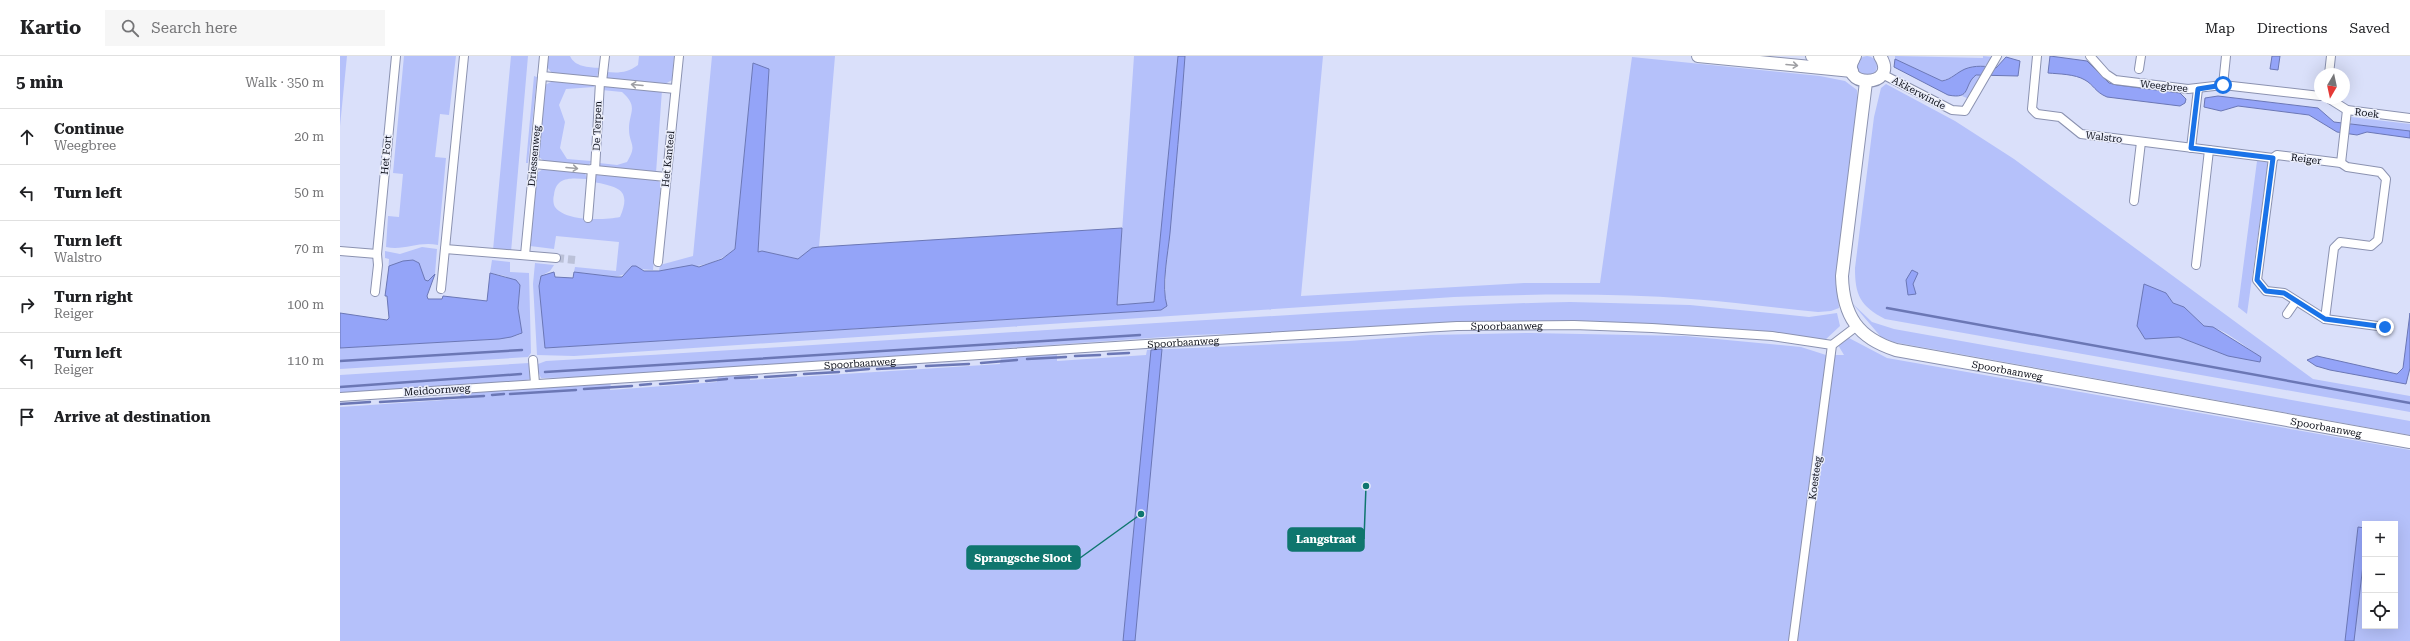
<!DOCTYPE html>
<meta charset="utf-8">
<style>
:root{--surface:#fff;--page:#f6f6f6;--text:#202124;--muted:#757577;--line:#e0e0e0}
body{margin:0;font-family:"Roboto Serif",serif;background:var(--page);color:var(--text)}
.controls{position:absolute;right:12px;bottom:12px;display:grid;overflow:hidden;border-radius:0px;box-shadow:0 4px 16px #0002}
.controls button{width:36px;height:36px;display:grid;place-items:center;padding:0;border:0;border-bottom:1px solid var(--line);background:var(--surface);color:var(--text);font:20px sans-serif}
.compass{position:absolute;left:1974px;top:12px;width:36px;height:36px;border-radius:50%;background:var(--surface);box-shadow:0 4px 16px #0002;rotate:189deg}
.stop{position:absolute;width:12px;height:12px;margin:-9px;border:3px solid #1a73e8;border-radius:50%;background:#fff}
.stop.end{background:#1a73e8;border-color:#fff;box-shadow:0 1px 4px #0008}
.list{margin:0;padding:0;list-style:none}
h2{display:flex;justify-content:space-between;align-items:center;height:52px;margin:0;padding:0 16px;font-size:17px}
h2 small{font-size:13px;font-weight:400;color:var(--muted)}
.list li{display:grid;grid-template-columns:26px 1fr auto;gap:12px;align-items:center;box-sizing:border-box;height:56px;padding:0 16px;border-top:1px solid var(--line)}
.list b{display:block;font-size:15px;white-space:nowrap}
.list p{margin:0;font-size:13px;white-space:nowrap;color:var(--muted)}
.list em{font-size:13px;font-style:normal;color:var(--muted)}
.icon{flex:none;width:22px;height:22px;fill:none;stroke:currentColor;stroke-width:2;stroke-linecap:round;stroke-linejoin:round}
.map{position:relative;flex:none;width:2070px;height:585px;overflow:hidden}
header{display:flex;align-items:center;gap:24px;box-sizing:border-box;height:56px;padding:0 20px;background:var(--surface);border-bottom:1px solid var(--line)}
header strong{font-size:19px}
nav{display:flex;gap:22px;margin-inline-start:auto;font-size:14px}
.search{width:280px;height:36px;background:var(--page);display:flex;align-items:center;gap:10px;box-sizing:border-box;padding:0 14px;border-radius:0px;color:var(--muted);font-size:15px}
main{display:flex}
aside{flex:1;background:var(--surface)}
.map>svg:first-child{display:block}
.green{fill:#b5c1fa;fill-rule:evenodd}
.water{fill:#94a4f8;stroke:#6b77b5}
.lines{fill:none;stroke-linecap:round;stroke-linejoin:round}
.stream{stroke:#6b77b5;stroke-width:2.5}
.street-tunnel{stroke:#bbc1d8;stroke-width:8;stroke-dasharray:8 4;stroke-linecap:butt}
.street-casing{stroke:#8b92b0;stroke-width:10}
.secondary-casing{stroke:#8b92b0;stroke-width:14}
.street{stroke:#fff;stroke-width:8}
.secondary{stroke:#fff;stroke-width:12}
.oneway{stroke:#9e9fa3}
.route{stroke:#1a73e8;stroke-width:5}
.labels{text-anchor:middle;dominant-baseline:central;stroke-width:3;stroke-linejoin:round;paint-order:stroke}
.street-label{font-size:10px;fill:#0c0f19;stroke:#ebeefb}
.leader{fill:none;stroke:#0f766e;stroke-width:1.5}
.callout-dot{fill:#0f766e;stroke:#ebeefb;stroke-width:1.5}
.callout{fill:#0f766e;stroke:#0f766e;stroke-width:1.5}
.callout-label{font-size:11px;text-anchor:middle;font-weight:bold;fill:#fff}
</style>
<header>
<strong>Kartio</strong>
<div class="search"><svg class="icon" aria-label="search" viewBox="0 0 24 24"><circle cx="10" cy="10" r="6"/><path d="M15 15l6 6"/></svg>Search here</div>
<nav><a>Map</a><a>Directions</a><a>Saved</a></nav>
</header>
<main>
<aside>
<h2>5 min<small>Walk · 350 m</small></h2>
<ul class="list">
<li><svg class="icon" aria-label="ahead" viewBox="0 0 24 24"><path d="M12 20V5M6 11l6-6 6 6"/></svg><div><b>Continue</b><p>Weegbree</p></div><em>20 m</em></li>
<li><svg class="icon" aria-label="left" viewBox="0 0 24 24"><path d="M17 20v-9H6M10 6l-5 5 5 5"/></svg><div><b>Turn left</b></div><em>50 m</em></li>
<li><svg class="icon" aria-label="left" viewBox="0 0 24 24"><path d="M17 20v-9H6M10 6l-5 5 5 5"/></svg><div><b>Turn left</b><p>Walstro</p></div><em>70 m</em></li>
<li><svg class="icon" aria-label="right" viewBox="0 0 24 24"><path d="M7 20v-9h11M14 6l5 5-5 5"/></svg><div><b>Turn right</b><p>Reiger</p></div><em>100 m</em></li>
<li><svg class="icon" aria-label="left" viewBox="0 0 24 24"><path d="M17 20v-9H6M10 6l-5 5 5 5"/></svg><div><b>Turn left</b><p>Reiger</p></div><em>110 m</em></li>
<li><svg class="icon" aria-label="arrive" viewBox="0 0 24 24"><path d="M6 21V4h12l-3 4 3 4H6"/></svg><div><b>Arrive at destination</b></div></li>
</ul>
</aside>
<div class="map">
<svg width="2070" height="585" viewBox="0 0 2070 585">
<rect width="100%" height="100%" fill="#dae0fa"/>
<path class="green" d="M0,0h7l-7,70z
M64,0h52l-7,59 -9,-1 -5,43 11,1 -8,87c-20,-4 -34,6 -52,2l2,-31 11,1 4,-43 -10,-1z
M171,0h17l-17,196 -18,-2z
M208,0h22c5,11 18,11 29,12l-2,9 -45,-4 -5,-6z
M299,0h35l-2,24 -7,4 -60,-6 1,-6c13,1 21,1 32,-7z
M372,0h123l-16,191 -7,1 -13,11 -37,-8 -5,1 12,-182 -16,-7 -18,186c-24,20 -46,17 -76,22l1,-6 33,-9z
M794,0h44l-23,242 -1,4 -37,3z
M845,0h138l-22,240 223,-13h76l32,-226 188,19 25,5 12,9 1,16 -21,177 2,25 -8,3 -13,1c-42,-4 -84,-10 -127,-13 -78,-6 -158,-5 -237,-2l-880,59 -37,-1 -4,-71 2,-21 19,2 -4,6 -9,5 -2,10 7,62 602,-37 19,-5 -2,-6 1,-31z
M1555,0l88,2v-2l10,1 -8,9 -10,1 -33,14 -47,-22z
M1517 10a10 10 0 1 1 20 0a10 10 0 1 1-20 0Z
M1640,19l-11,24 -7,-3 12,-20z
M194,20l3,1 -9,86h-2z
M213,25l40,2 1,4 -28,2 -7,16 6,17 -5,26 7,11 24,2 -2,4 -45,-4 -6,-5 7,-71z
M1546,28l69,37 59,38 299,220 97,17v16l-525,-93c-25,-13 -30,-24 -30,-51l19,-151 7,-29zM1826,237l7,10 11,4 20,19c20,1 40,21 57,31l-1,4 -40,-8 -41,-16 -16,1z
M263,30l59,4 -6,83 -57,-5v-5l18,2 10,-3c11,-18 2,-17 2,-33 0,-17 10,-22 -7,-37l-20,-2z
M2011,61l59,7v7l-59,-7z
M1917,105l11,1 -21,152 -9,-7z
M203,113l42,4 2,6c-16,-1 -31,-3 -33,16 -1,3 -1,9 1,12 11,15 50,13 65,10 12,-28 -2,-30 -26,-35l1,-7 60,4 6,4 -8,87 -14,-1 -23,8 -42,-5 1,-5 41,4 3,-29 -63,-6 -2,13 -24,-3 7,-73z
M82,191l15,2 -2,25 -7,7 -3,-1 -12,-20 -21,5 -4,8 1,-14 -4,-1v-7l15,3z
M152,204l18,2v10l19,1 2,80 -3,4 -188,12v-21l159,-9 20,-4 3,-2 -4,-25 2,-23 -15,-9 -15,-3z
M1230,246l120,3 119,12 28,-4 3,13 -17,16 -84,-13 -148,-7 -398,13 -600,42 -52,1 -4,-9 1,-5 8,-3c237,-13 473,-30 710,-44 104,-6 209,-13 314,-15z
M1512,247l20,19 22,7 516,92v14l-517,-93 -12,-5z
M1190,277l155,3 116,11 25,8h18l-6,-10 4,-5 7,-2 38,20 523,92v191h-2070v-234l120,-8 1,-7 150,-10 -1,8 107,-8 1,-7 32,-2v7l250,-16 1,-7 56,-4v8l89,-6 1,-5 202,-9 81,-6zM2025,468h30v102h-30z
M189,307l2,16 -10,2 -181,12v-18z"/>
<path class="water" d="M838,0h7c-4,59 -10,118 -15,177 -2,20 -9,54 -3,73l-6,4 -616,38 -6,-62 2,-10 13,-4 1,5 18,1 1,-6 42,5h6l10,-11h4l8,5h15l33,-6 7,2 23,-8 13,-10 18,-186 16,6 -11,183 4,-1 36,8 14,-11 7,-1 303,-19 -5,77 37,-3z
M1710,0l37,5 22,22 8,2 63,8 6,6 -1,4 -5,3 -8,-1 -65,-8c-12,-5 -13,-12 -22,-17 -10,-6 -26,-6 -37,-7z
M1932,0h8l-2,14 -8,-1z
M1666,1l14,4 -2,15 -42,-1c-13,10 -4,25 -28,20l-54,-28 1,-8 47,22c10,-2 14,-8 23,-12 10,-4 21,-3 31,-1z
M1878,40l100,12 16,14 76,9v7l-43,-6 -10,3 -20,-3 -28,-17 -71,-9 -17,5 -17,-4 1,-9z
M73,204l6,3 6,17 3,1 7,-7 -8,22 1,3h14l1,-3 44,5 3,-28 26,7 4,5 -2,23 4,25 -11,4 -12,2 -159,9v-35l47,7 2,-2 -2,-22h-2l4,-30 14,-5z
M1572,214l6,3 -5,11 3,10 -8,1 -2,-15z
M1804,228l22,9 7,10 11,4 20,19 9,1 48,30 -1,5 -32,-6 -49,-19 -34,2 -8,-13z
M2070,257v55l-4,16 -76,-14 -14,-4 -9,-6 10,-4 80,18 6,-6z
M822,293l-27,292h-12l28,-291z
M2018,471l7,1v20l-11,93h-9z"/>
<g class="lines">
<path class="stream" d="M1547,252l523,95
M768,298l21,-1
M735,300l25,-1
M687,303l39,-2
M0,305l182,-11
M641,307l36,-3
M586,310l43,-2
M537,313l39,-2
M506,315l23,-2
M205,316l595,-37
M464,318l35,-2
M425,321l31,-2
M395,322l22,-1
M366,325l21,-2
M320,328l38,-3
M300,329l11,-1
M0,331l181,-13
M244,333l48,-3
M170,338l66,-4
M152,339l12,-1
M40,346l104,-6
M0,348l30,-2"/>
<path class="street-tunnel" d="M216,202l19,2"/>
<g class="street-casing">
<g id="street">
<path d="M1697,0l-5,53 5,5 23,3 21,17 192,24"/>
<path d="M1750,0l16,18 9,6 73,9 35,-4 97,11"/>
<path d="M1799,13l2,-13"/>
<path d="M1542,18l70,36 13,1 32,-55"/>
<path d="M1989,18l2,-18"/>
<path d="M202,20l133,13"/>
<path d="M262,26l3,-26"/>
<path d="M1883,29l3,-29"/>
<path d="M1988,42l19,12 63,8"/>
<path d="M1851,92l7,-59"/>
<path d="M1933,102l4,-3 64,8 6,4 33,5 6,7 -8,61 -7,6 -31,-4 -6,6 -9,71"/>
<path d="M1933,102l-16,122 9,11 18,2 41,26 60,8"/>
<path d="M2001,107l6,-53"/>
<path d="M194,108l132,13"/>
<path d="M255,114l5,-88"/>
<path d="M1794,145l7,-59"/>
<path d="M248,162l4,-49"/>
<path d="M105,193l111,9"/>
<path d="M0,195l37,3"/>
<path d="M185,199l19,-199"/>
<path d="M318,206l21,-206"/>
<path d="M1856,209l13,-115"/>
<path d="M101,233l23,-233"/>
<path d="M35,236l3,-27 -1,-11 19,-198"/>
<path d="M1947,258l9,-13"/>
<path d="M193,304l2,23"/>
<path id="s1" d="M0,341l806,-53 311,-18 117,-1 78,3 120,8 60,9"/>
<path d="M1453,585l39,-296 25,-19"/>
</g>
</g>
<g class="secondary-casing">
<g id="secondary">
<path d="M1358,0l154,15"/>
<path d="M1472,0l41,4"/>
<path d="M1515,0c-21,33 46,33 25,0"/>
<path id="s2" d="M1526,26l-24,194c1,40 16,62 54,74l514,92"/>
</g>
</g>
<use href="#street" class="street"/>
<use href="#secondary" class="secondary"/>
</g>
<defs><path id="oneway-shaft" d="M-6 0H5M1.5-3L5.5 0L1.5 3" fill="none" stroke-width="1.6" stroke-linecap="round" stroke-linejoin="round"/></defs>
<g class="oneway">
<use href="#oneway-shaft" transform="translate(1452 9) rotate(5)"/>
<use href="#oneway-shaft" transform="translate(297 29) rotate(-175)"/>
<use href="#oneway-shaft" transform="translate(232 112) rotate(5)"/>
</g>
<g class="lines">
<path class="route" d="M1883,29l-25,4 -7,59 82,10 -16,122 9,11 18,2 41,26 60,8"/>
</g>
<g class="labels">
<g class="street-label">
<text transform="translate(1824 30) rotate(6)">Weegbree</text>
<text transform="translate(1579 37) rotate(28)">Akkerwinde</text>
<text transform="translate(2027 57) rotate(7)">Roek</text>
<text transform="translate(257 70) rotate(-88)">De Terpen</text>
<text transform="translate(1764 81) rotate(7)">Walstro</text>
<text transform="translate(46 99) rotate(-85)">Het Fort</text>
<text transform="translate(194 100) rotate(-85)">Driessenweg</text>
<text transform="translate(328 103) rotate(-84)">Het Kanteel</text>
<text transform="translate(1966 103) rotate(7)">Reiger</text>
<text stroke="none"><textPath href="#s1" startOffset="1169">Spoorbaanweg</textPath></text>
<text stroke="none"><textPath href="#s1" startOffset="845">Spoorbaanweg</textPath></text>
<text stroke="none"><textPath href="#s1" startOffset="521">Spoorbaanweg</textPath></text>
<text stroke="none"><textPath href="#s2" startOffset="408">Spoorbaanweg</textPath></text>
<text transform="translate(97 334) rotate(-4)">Meidoornweg</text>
<text stroke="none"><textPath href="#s2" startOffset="732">Spoorbaanweg</textPath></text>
<text transform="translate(1475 422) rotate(-82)">Koesteeg</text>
</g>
</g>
<path class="leader" d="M1026 430L1024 483M801 458L740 502"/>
<g class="callout-dot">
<circle cx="1026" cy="430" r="4"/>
<circle cx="801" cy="458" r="4"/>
</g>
<g class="callout">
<rect x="948" y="472" width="76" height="23" rx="4"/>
<rect x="627" y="490" width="113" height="23" rx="4"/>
</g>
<g class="callout-label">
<text x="986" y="487">Langstraat</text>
<text x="683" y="506">Sprangsche Sloot</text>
</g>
</svg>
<div class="controls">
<button>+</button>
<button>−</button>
<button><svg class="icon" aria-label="locate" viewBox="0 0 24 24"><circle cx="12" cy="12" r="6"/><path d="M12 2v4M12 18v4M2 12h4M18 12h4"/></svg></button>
</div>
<svg class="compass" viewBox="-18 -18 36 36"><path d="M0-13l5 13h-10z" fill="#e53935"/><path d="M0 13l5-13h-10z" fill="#757577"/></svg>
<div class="stop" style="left:1883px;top:29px"></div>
<div class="stop end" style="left:2045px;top:271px"></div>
</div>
</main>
